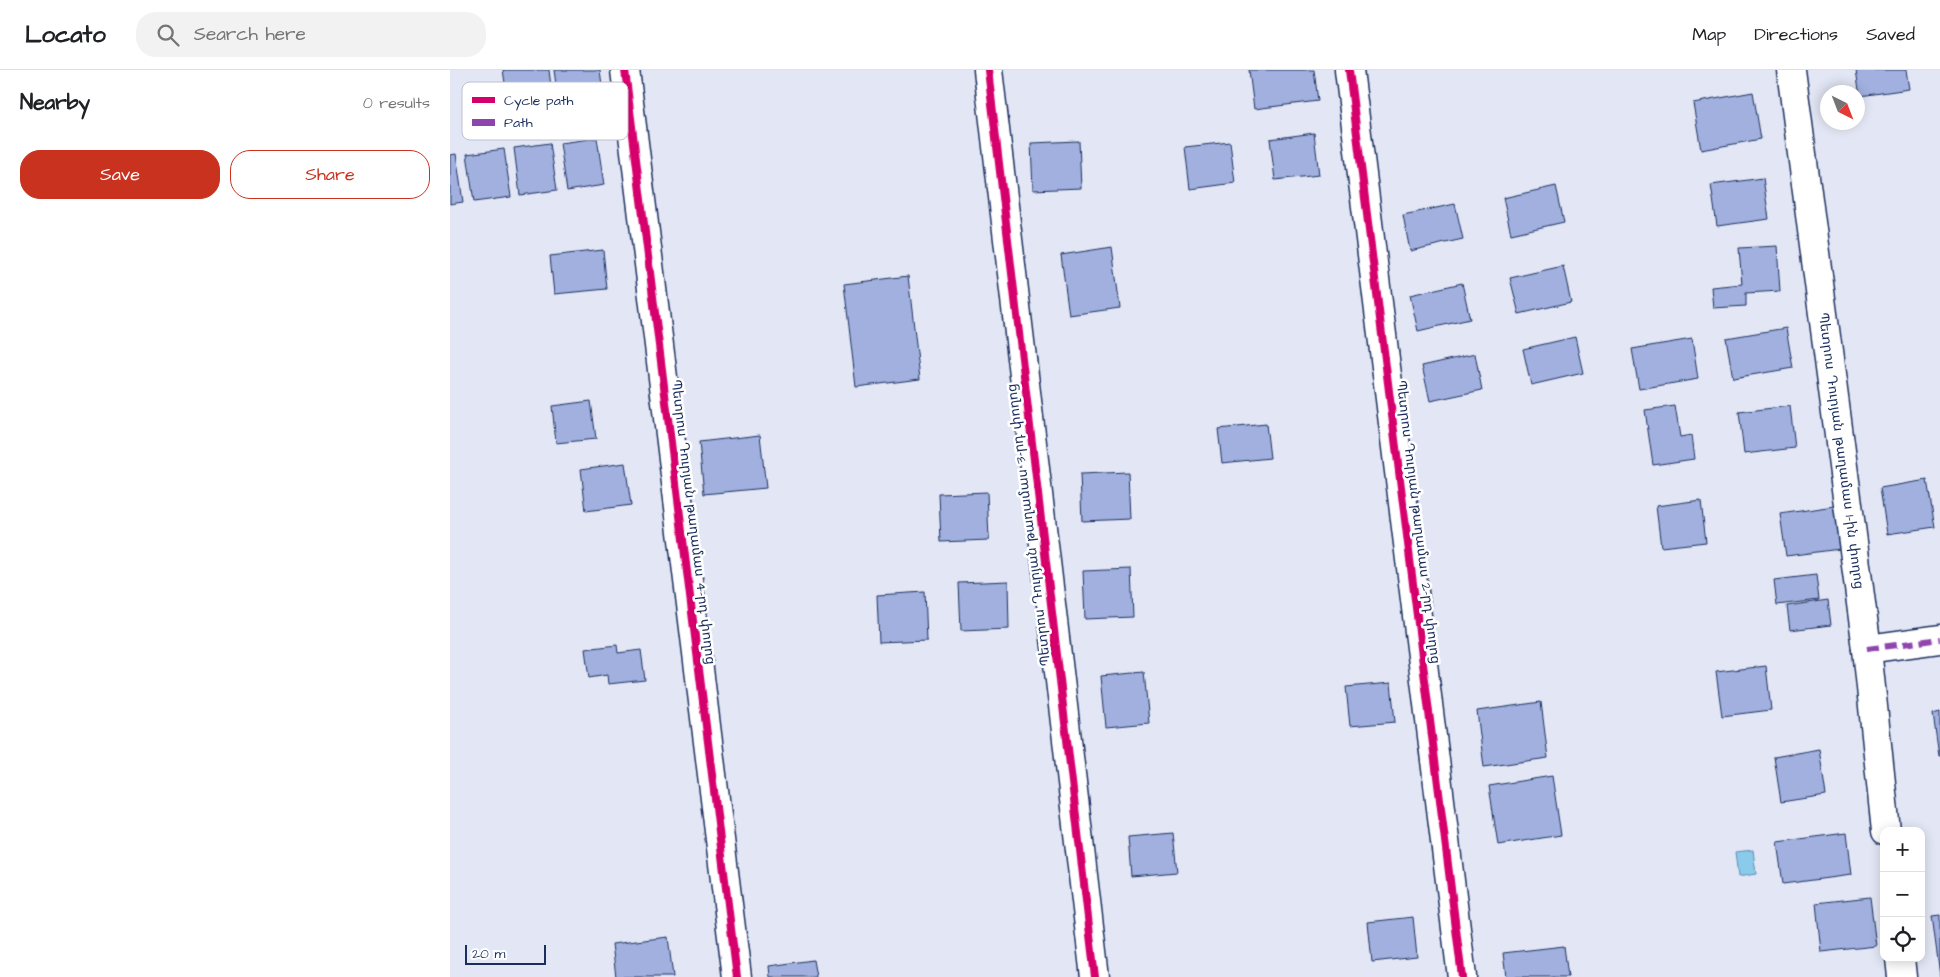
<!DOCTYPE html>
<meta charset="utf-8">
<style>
:root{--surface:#fff;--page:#f2f2f2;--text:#202124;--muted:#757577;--line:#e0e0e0;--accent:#c8321e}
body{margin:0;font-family:"Architects Daughter","Noto Sans Armenian",sans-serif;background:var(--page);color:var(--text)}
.controls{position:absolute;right:15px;bottom:15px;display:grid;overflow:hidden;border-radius:10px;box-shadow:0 2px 12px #0003}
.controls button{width:45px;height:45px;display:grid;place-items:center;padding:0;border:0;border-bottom:1px solid var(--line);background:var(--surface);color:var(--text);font:25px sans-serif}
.compass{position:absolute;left:1370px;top:15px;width:45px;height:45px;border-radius:50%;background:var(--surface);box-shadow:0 2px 12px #0003;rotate:138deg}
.scale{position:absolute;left:15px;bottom:12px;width:81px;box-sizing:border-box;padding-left:5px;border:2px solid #1b2f5e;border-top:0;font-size:14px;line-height:18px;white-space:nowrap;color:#1b2f5e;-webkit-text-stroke:4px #fff;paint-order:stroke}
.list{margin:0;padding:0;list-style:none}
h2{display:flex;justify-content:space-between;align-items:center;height:65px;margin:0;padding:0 20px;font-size:21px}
h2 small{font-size:16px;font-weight:400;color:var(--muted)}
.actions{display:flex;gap:10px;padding:15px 20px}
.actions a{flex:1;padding:11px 0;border:1px solid var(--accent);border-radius:20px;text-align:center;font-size:18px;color:var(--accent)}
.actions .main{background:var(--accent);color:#fff}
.icon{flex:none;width:28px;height:28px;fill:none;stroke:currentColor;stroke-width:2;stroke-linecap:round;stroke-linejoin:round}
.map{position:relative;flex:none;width:1490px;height:907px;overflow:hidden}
header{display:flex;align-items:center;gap:30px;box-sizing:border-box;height:70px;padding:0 25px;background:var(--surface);border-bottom:1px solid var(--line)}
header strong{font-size:24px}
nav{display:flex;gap:28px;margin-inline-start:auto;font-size:18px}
.search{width:350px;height:45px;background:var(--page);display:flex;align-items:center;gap:12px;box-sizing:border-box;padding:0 18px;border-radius:20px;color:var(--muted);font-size:19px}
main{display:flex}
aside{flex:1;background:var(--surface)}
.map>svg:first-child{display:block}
.water{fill:#8acaeb;stroke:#5e8cb3}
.building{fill:#a1b0df;stroke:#1b2f5e}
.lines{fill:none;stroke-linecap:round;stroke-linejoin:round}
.minor-casing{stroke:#1b2f5e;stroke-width:31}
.minor{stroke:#fff;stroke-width:28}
.quiet{stroke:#8e44ad;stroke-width:6;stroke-dasharray:12 6;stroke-linecap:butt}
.cycleway-casing{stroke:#fff;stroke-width:11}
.cycleway{stroke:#d6006c;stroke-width:8}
.labels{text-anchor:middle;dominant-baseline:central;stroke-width:5;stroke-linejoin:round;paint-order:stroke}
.street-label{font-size:14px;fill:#1b2f5e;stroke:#fff}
.key{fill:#fff;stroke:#bbc1cf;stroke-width:1}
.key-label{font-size:14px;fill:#1b2f5e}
</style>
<header>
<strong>Locato</strong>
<div class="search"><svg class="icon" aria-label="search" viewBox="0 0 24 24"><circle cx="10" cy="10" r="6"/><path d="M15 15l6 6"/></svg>Search here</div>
<nav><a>Map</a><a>Directions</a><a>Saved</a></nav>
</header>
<main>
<aside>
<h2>Nearby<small>0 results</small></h2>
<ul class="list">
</ul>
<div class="actions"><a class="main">Save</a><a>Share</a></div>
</aside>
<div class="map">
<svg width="1490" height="907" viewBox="0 0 1490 907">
<rect width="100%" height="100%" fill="#e3e7f5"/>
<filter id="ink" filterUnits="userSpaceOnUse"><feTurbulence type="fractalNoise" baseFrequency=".02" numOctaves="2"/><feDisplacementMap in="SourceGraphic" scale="10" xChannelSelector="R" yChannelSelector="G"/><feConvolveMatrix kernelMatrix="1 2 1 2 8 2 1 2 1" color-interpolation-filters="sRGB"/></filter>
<g filter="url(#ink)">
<path class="water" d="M1303,780l3,24 -18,3 -3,-25z"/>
<path class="building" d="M53,0h46l4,33 -44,6z
M104,0h46l4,30 -45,7z
M799,0h65l4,31 -64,8z
M1406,0h50l3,19 -49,7z
M1303,22l8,47 -60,11 -8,-47z
M864,63l5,42 -44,5 -5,-41z
M147,68l7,47 -37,6 -7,-48z
M629,71l2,47 -48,2 -2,-47z
M780,72l5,41 -45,6 -5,-42z
M100,73l7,47 -37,5 -6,-47z
M54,79l7,48 -37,5 -7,-48z
M6,84l7,48 -13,2v-49z
M1313,108l6,41 -52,7 -6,-41z
M1106,116l8,36 -53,12 -8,-36z
M1005,134l8,35 -53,12 -7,-36z
M1327,176l3,45 -34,2v13l-33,2 -2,-21 31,-3 -3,-36z
M662,177l8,61 -51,7 -8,-60z
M153,180l4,39 -53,5 -4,-38z
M1113,196l8,36 -52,12 -9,-36z
M458,206l12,103 -64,8 -12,-103z
M1012,213l8,36 -52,12 -8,-36z
M1336,258l7,40 -60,10 -7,-40z
M1125,267l8,36 -52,12 -8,-36z
M1242,269l6,40 -59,10 -7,-40z
M1025,284l7,36 -52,11 -8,-35z
M141,331l5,38 -40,4 -4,-37z
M1225,336l5,31 11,-2 3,24 -41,6 -8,-55z
M1340,336l5,42 -51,6 -5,-42z
M816,354l4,34 -48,5 -4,-34z
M310,365l6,53 -62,6 -5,-52z
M175,393l6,42 -45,6 -5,-42z
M678,402l2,47 -48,2 -2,-47z
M1477,410l8,47 -48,7 -7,-46z
M537,422l2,48 -48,2 -2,-48z
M1251,430l5,42 -45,5 -5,-41z
M1384,436l6,43 -54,7 -6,-42z
M681,499l2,48 -48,2 -2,-48z
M1366,505l3,25 -42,5 -3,-25z
M558,511l1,48 -48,2 -2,-48z
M475,522l2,48 -48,2 -2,-47z
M1378,530l3,25 -41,5 -3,-24z
M167,575l1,8 23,-3 4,30 -37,4 -1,-9 -18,3 -4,-29z
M1316,596l5,44 -49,6 -6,-44z
M694,602l5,51 -43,4 -5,-51z
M941,613l4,39 -45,4 -4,-39z
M1091,632l7,56 -64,9 -7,-56z
M1490,642v44h-1l-6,-42z
M1369,679l7,46 -45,7 -7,-45z
M1102,706l9,59 -63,10 -9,-59z
M723,763l4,39 -46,4 -3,-39z
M1396,763l5,42 -68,9 -6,-42z
M1420,827l6,49 -55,6 -5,-49z
M1490,845v61l-8,-60z
M963,847l4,40 -45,5 -4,-40z
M218,867l5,40h-57l-4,-33z
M1114,876l4,31h-62l-3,-24z
M363,890l3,17h-46l-1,-11z"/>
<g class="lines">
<g class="minor-casing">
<g id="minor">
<path d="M175,0l112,907"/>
<path d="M538,0l107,907"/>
<path d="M899,0l113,907"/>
<path id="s1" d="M1341,0l76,579 19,182"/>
<path d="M1417,579l73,-10"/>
<path d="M1450,888l2,19"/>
</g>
</g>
<use href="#minor" class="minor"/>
<path class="quiet" d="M1417,579l73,-10"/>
<g class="cycleway-casing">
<path id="cycleway" d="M175,0l112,907
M538,0l107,907
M899,0l113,907"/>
</g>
<use href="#cycleway" class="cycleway"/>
</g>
</g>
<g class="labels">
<g class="street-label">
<text stroke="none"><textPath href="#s1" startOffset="384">Պետրոս Դուրյան թաղամաս 1-ին փողոց</textPath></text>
<text transform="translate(243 452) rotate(83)">Պետրոս Դուրյան թաղամաս 4-րդ փողոց</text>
<text transform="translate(968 452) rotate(83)">Պետրոս Դուրյան թաղամաս 2-րդ փողոց</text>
<text transform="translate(579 455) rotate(-97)">Պետրոս Դուրյան թաղամաս 3-րդ փողոց</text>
</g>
</g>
<rect x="12" y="12" width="166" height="58" rx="8" class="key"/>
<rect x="22" y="27" width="23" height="6" fill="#d6006c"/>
<rect x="22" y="49" width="23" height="7" fill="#8e44ad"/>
<g class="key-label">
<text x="54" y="35">Cycle path</text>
<text x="54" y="57">Path</text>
</g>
</svg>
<div class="controls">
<button>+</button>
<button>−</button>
<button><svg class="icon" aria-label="locate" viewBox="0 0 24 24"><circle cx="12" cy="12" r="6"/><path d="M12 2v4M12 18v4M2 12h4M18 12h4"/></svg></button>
</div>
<svg class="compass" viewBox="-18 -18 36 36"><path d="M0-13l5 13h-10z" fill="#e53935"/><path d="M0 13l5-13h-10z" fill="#757577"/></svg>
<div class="scale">20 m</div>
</div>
</main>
